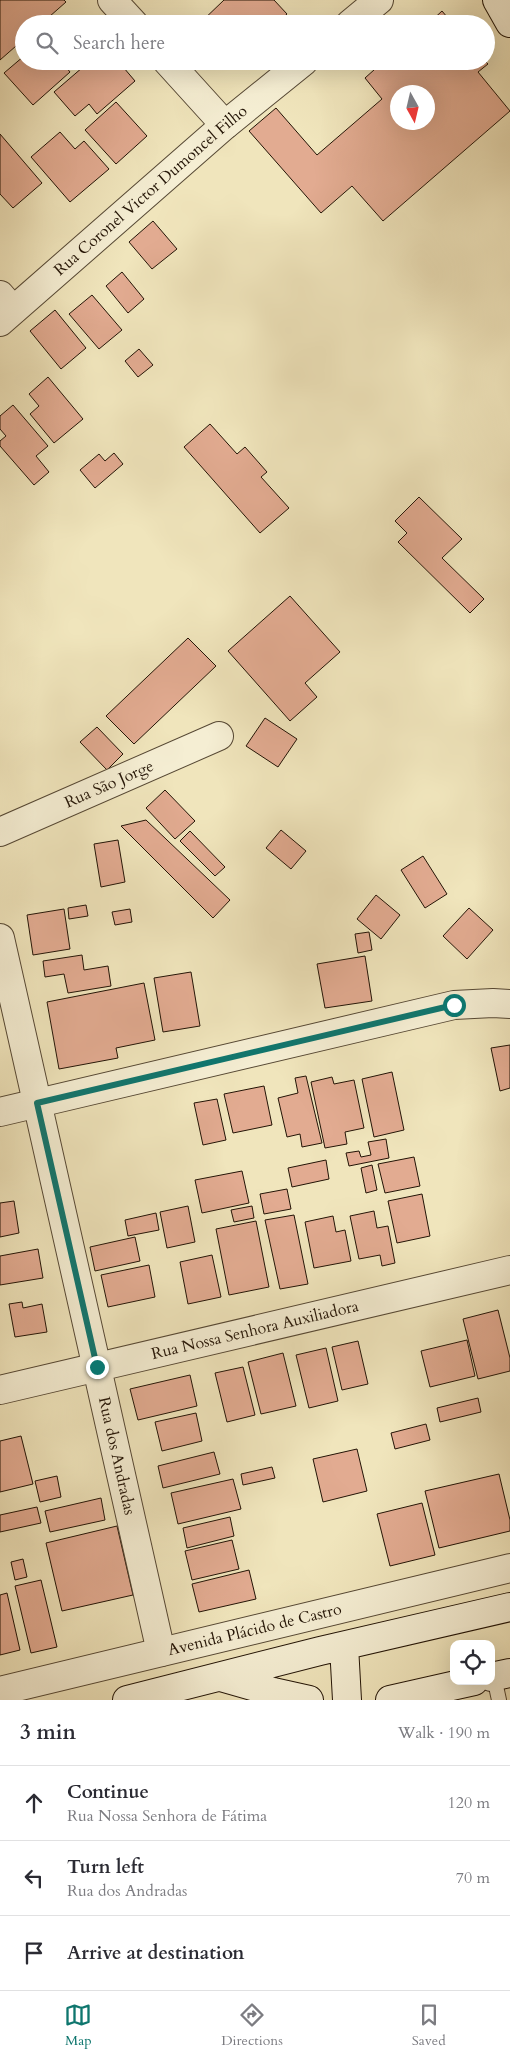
<!DOCTYPE html>
<meta charset="utf-8">
<style>
:root{--surface:#fff;--page:#f7f7f7;--text:#2b2b33;--muted:#7c7c81;--line:#e1e1e2;--accent:#0f766e}
body{margin:0;font-family:Cardo,serif;background:var(--page);color:var(--text)}
.controls{position:absolute;right:15px;bottom:15px;display:grid;overflow:hidden;border-radius:10px;box-shadow:0 5px 20px #0002}
.controls button{width:45px;height:45px;display:grid;place-items:center;padding:0;border:0;border-bottom:1px solid var(--line);background:var(--surface);color:var(--text);font:25px sans-serif}
.compass{position:absolute;left:390px;top:85px;width:45px;height:45px;border-radius:50%;background:var(--surface);box-shadow:0 5px 20px #0002;rotate:172deg}
.stop{position:absolute;width:15px;height:15px;margin:-11px;border:4px solid #0f766e;border-radius:50%;background:#fff}
.stop.end{background:#0f766e;border-color:#fff;box-shadow:0 1px 5px #0008}
.list{margin:0;padding:0;list-style:none}
h2{display:flex;justify-content:space-between;align-items:center;height:65px;margin:0;padding:0 20px;font-size:21px}
h2 small{font-size:16px;font-weight:400;color:var(--muted)}
.list li{display:grid;grid-template-columns:32px 1fr auto;gap:15px;align-items:center;box-sizing:border-box;height:75px;padding:0 20px;border-top:1px solid var(--line)}
.list b{display:block;font-size:19px;white-space:nowrap}
.list p{margin:0;font-size:16px;white-space:nowrap;color:var(--muted)}
.list em{font-size:16px;font-style:normal;color:var(--muted)}
.icon{flex:none;width:28px;height:28px;fill:none;stroke:currentColor;stroke-width:2;stroke-linecap:round;stroke-linejoin:round}
.map{position:relative;flex:none;width:510px;height:1700px;overflow:hidden}
.search{position:absolute;background:var(--surface);box-shadow:0 5px 20px #0002;left:15px;right:15px;top:15px;height:55px;display:flex;align-items:center;gap:12px;box-sizing:border-box;padding:0 18px;border-radius:28px;color:var(--muted);font-size:19px}
.sheet{height:290px;background:var(--surface)}
nav{display:flex;justify-content:space-around;align-items:center;box-sizing:border-box;height:70px;border-top:1px solid var(--line);background:var(--surface);font-size:14px;color:var(--muted)}
nav a{display:grid;justify-items:center;gap:2px}
nav .on{color:var(--accent)}
.map>svg:first-child{display:block}
.building{fill:#e2ab91;stroke:#231406;fill-rule:evenodd}
.lines{fill:none;stroke-linecap:round;stroke-linejoin:round}
.service-casing{stroke:#564834;stroke-width:16}
.minor-casing{stroke:#564834;stroke-width:30}
.tertiary-casing{stroke:#564834;stroke-width:30}
.secondary-casing{stroke:#231406;stroke-width:30}
.service{stroke:#f5eed3;stroke-width:14}
.minor{stroke:#f5eed3;stroke-width:28}
.tertiary{stroke:#f5eed3;stroke-width:28}
.secondary{stroke:#f5eed3;stroke-width:28}
.route{stroke:#0f766e;stroke-width:6}
.labels{text-anchor:middle;dominant-baseline:central;stroke-width:5;stroke-linejoin:round;paint-order:stroke}
.street-label{font-size:16px;fill:#231406;stroke:#f5eed3}
</style>
<div class="map">
<svg width="510" height="1700" viewBox="0 0 510 1700">
<rect width="100%" height="100%" fill="#f0e5bc"/>
<filter id="stains"><feTurbulence type="fractalNoise" baseFrequency=".004" numOctaves="4"/><feColorMatrix values="0 0 0 0 .2 0 0 0 0 .09 0 0 0 0 .02 0 0 0 .5 -.17"/></filter>
<radialGradient id="worn" r=".72"><stop offset=".6" stop-color="#630" stop-opacity="0"/><stop offset="1" stop-color="#630" stop-opacity=".3"/></radialGradient>
<path class="building" d="M0,0h64l2,2 -25,22h-17v15l-24,21z
M224,0h50l13,14 -11,10h-77z
M442,11l11,13h-25z
M24,56v5h37l9,11 -37,33 -29,-32z
M90,61h28l17,20 -38,33 -8,-10 -14,12 -21,-24z
M384,61h101l3,3 -10,8 32,39 -127,110 -31,-35 -31,27 -72,-82 27,-23 41,47 65,-56 -17,-21zM398,92h30v30h-30z
M116,102l31,34 -31,28 -31,-34z
M60,132l15,17 9,-8 25,28 -39,33 -39,-45z
M0,134l42,49 -29,25 -13,-14z
M153,221l24,28 -25,20 -23,-27z
M122,272l22,27 -16,14 -22,-27z
M92,295l30,35 -23,19 -30,-35z
M55,310l31,38 -25,21 -31,-38z
M139,349l14,16 -15,12 -13,-16z
M48,377l35,42 -29,24 -24,-29 9,-8 -10,-12z
M13,405l35,41 -12,10 13,16 -15,13 -34,-39v-5l6,-5 -6,-7v-13z
M210,424l27,30 8,-7 22,25 -6,5 28,31 -29,25 -76,-86z
M114,453l9,11 -28,24 -15,-18 19,-16 6,7z
M419,497l43,42 -20,19 42,41 -14,14 -72,-71 9,-9 -12,-12z
M290,596l50,56 -35,31 12,14 -27,24 -62,-70z
M188,638l28,28 -82,78 -28,-28z
M265,718l32,21 -19,28 -32,-21z
M97,727l26,27 -16,16 -27,-28z
M165,790l30,31 -20,18 -29,-31z
M146,820l84,80 -17,18 -92,-92z
M281,830l25,21 -15,18 -25,-21z
M190,831l35,36 -10,9 -35,-35z
M118,840l7,42 -24,5 -7,-43z
M423,856l24,38 -22,14 -24,-38z
M376,895l24,20 -19,24 -24,-20z
M86,905l2,11 -19,3 -1,-11z
M469,908l24,22 -26,29 -24,-23z
M64,909l6,40 -37,6 -6,-40z
M130,909l2,13 -17,3 -3,-13z
M369,932l3,18 -14,3 -3,-19z
M82,955l2,15 24,-4 3,20 -43,7 -4,-19 -19,3 -2,-16z
M365,956l7,45 -47,7 -8,-44z
M191,972l9,54 -37,6 -9,-54z
M144,983l11,57 -39,8 2,10 -59,11 -12,-67z
M510,1045v43l-10,3 -9,-43z
M392,1072l12,58 -30,7 -12,-58z
M306,1076l16,67 -20,4 -2,-13 -13,3 -9,-39 20,-5 -3,-15z
M332,1077l2,7 20,-4 10,48 -19,4 2,12 -22,4 -14,-66z
M264,1086l8,39 -39,8 -9,-39z
M217,1099l9,41 -23,5 -9,-42z
M386,1139l3,19 -40,8 -3,-13 13,-2 2,6 10,-2 -3,-13z
M414,1157l6,29 -35,7 -7,-29z
M326,1160l3,19 -37,8 -4,-19z
M372,1165l5,25 -11,3 -5,-25z
M242,1171l7,32 -47,10 -7,-33z
M287,1189l4,20 -27,5 -4,-20z
M422,1194l8,42 -33,7 -9,-42z
M14,1201l5,32 -19,4v-34z
M188,1206l7,36 -28,6 -7,-36z
M252,1206l2,12 -20,4 -3,-12z
M374,1211l3,17 11,-2 7,37 -13,3 -2,-11 -21,4 -9,-43z
M156,1213l3,17 -31,6 -3,-16z
M294,1215l14,69 -28,5 -15,-69z
M333,1216l3,16 9,-2 6,31 -37,7 -9,-46z
M256,1221l13,66 -40,8 -13,-66z
M135,1237l5,24 -45,10 -5,-24z
M38,1249l5,29 -43,7v-29z
M212,1255l9,42 -33,7 -8,-42z
M149,1265l6,32 -47,10 -7,-32z
M22,1302l1,6 19,-4 5,28 -32,5 -6,-33z
M498,1310l12,48v13l-32,8 -15,-60z
M467,1340l8,36 -45,11 -9,-36z
M358,1341l10,43 -26,6 -10,-43z
M326,1348l12,53 -29,7 -13,-53z
M283,1353l13,53 -35,8 -13,-52z
M243,1367l12,48 -28,7 -12,-49z
M190,1375l7,31 -59,14 -8,-31z
M478,1398l3,14 -41,10 -3,-14z
M196,1413l6,28 -40,10 -7,-29z
M426,1424l4,16 -35,9 -4,-16z
M21,1436l12,48 -33,8v-51z
M357,1449l10,42 -44,11 -10,-43z
M214,1452l6,22 -57,14 -5,-22z
M272,1467l3,11 -32,7 -2,-11z
M499,1474l11,46v11l-71,17 -14,-57z
M57,1476l4,21 -21,5 -5,-21z
M233,1479l8,30 -63,15 -7,-31z
M101,1498l4,22 -55,12 -5,-21z
M422,1503l13,52 -45,11 -13,-52z
M37,1507l4,16 -41,9v-17z
M230,1517l4,19 -47,12 -4,-20z
M117,1526l16,69 -71,16 -16,-68z
M232,1540l7,29 -47,11 -7,-29z
M23,1559l4,18 -12,3 -4,-18z
M249,1570l7,29 -57,13 -7,-28z
M41,1580l16,67 -26,6 -16,-67z
M7,1593l13,57 -20,5v-60z"/>
<g class="lines">
<g class="service-casing">
<path id="service" d="M494,1677l5,23"/>
</g>
<g class="minor-casing">
<g id="minor">
<path d="M112,0l22,24"/>
<path d="M167,61l58,64"/>
<path d="M0,295l13,15"/>
<path id="s1" d="M0,832l219,-96"/>
<path id="s2" d="M0,938l161,714"/>
<path d="M0,1112l454,-107 39,-2 17,1"/>
<path id="s3" d="M0,1390l510,-120"/>
<path id="s4" d="M0,1691l510,-123"/>
</g>
</g>
<g class="tertiary-casing">
<g id="tertiary">
<path d="M350,24l29,-24"/>
<path id="s5" d="M0,322l225,-197 79,-64"/>
</g>
</g>
<g class="secondary-casing">
<path id="secondary" d="M497,0l13,23
M344,1646l3,54
M221,1677l52,15 36,8
M491,1677l19,-4
M127,1700l193,-49 190,-44
M390,1700l84,-19"/>
</g>
<use href="#service" class="service"/>
<use href="#minor" class="minor"/>
<use href="#tertiary" class="tertiary"/>
<use href="#secondary" class="secondary"/>
</g>
<g class="lines">
<path class="route" d="M97,1367l-60,-264 417,-98"/>
</g>
<g class="labels">
<g class="street-label">
<text stroke="none"><textPath href="#s5" startOffset="200">Rua Coronel Victor Dumoncel Filho</textPath></text>
<text stroke="none"><textPath href="#s1" startOffset="119">Rua São Jorge</textPath></text>
<text stroke="none"><textPath href="#s3" startOffset="262">Rua Nossa Senhora Auxiliadora</textPath></text>
<text stroke="none"><textPath href="#s2" startOffset="531">Rua dos Andradas</textPath></text>
<text stroke="none"><textPath href="#s4" startOffset="262">Avenida Plácido de Castro</textPath></text>
</g>
</g>
<rect width="100%" height="100%" filter="url(#stains)"/>
<rect width="100%" height="100%" fill="url(#worn)"/>
</svg>
<div class="controls">
<button><svg class="icon" aria-label="locate" viewBox="0 0 24 24"><circle cx="12" cy="12" r="6"/><path d="M12 2v4M12 18v4M2 12h4M18 12h4"/></svg></button>
</div>
<svg class="compass" viewBox="-18 -18 36 36"><path d="M0-13l5 13h-10z" fill="#e53935"/><path d="M0 13l5-13h-10z" fill="#7c7c81"/></svg>
<div class="stop" style="left:454px;top:1005px"></div>
<div class="stop end" style="left:97px;top:1367px"></div>
<div class="search"><svg class="icon" aria-label="search" viewBox="0 0 24 24"><circle cx="10" cy="10" r="6"/><path d="M15 15l6 6"/></svg>Search here</div>
</div>
<section class="sheet">
<h2>3 min<small>Walk · 190 m</small></h2>
<ul class="list">
<li><svg class="icon" aria-label="ahead" viewBox="0 0 24 24"><path d="M12 20V5M6 11l6-6 6 6"/></svg><div><b>Continue</b><p>Rua Nossa Senhora de Fátima</p></div><em>120 m</em></li>
<li><svg class="icon" aria-label="left" viewBox="0 0 24 24"><path d="M17 20v-9H6M10 6l-5 5 5 5"/></svg><div><b>Turn left</b><p>Rua dos Andradas</p></div><em>70 m</em></li>
<li><svg class="icon" aria-label="arrive" viewBox="0 0 24 24"><path d="M6 21V4h12l-3 4 3 4H6"/></svg><div><b>Arrive at destination</b></div></li>
</ul>
</section>
<nav>
<a class="on"><svg class="icon" aria-label="map" viewBox="0 0 24 24"><path d="M3 6l6-2 6 2 6-2v14l-6 2-6-2-6 2zM9 4v14M15 6v14"/></svg>Map</a>
<a><svg class="icon" aria-label="directions" viewBox="0 0 24 24"><path d="M12 3l9 9-9 9-9-9zM9 14v-3h6M13 9l2 2-2 2"/></svg>Directions</a>
<a><svg class="icon" aria-label="saved" viewBox="0 0 24 24"><path d="M7 4h10v16l-5-4-5 4z"/></svg>Saved</a>
</nav>
